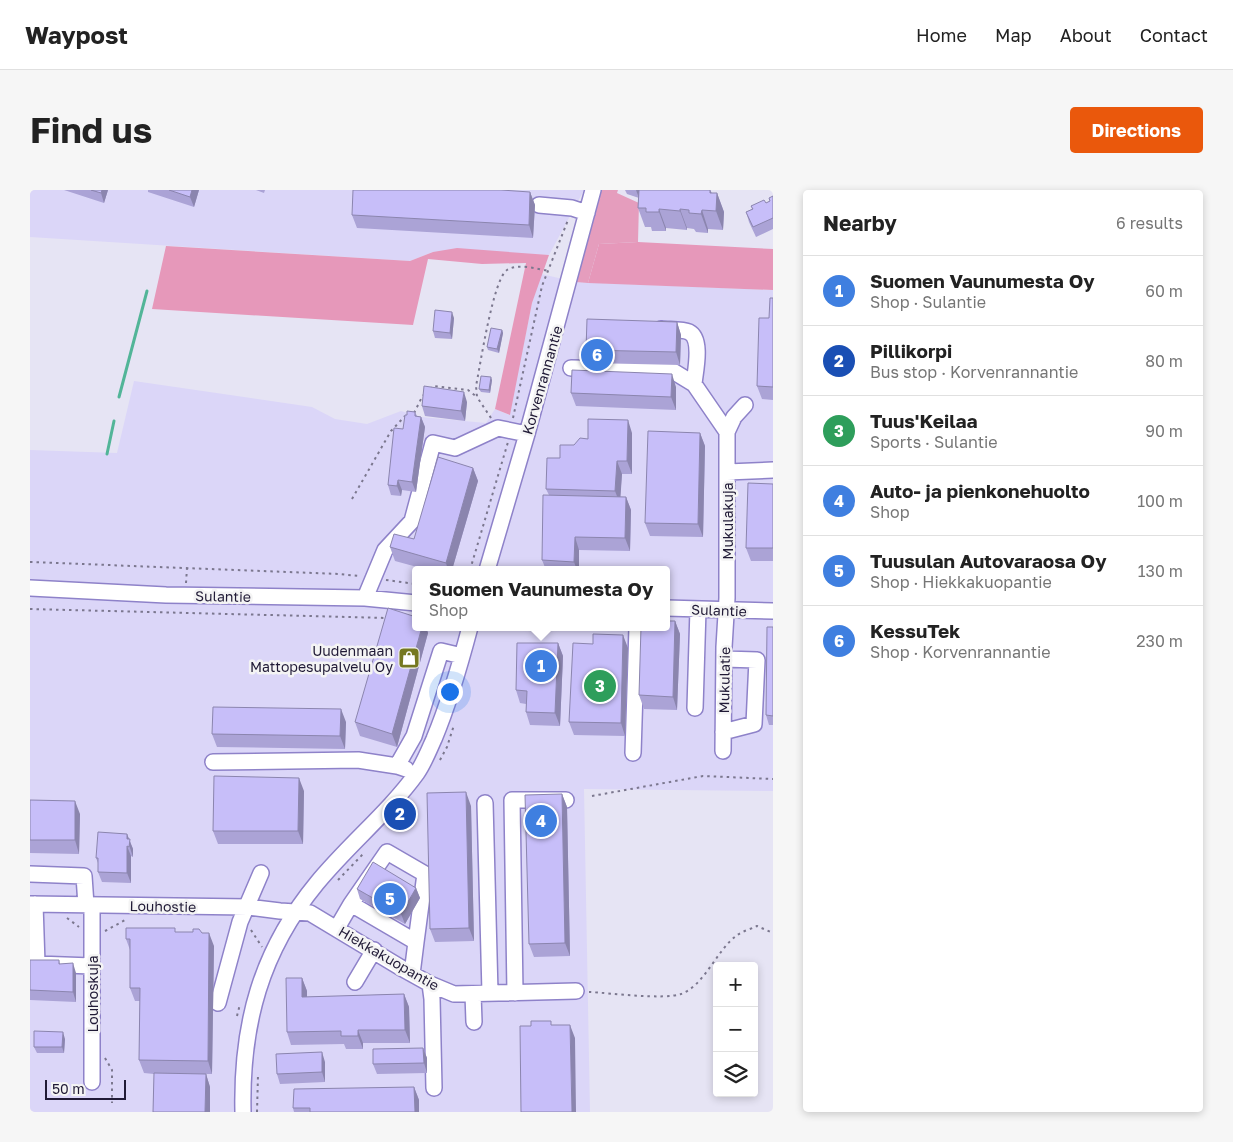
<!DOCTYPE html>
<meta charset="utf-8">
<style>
:root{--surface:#fff;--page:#f6f6f6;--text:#222;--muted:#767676;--line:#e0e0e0;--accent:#ea580c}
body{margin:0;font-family:"Golos Text",sans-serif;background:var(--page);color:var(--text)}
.controls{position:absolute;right:15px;bottom:15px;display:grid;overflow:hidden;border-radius:5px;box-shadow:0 2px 8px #0003}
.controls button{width:45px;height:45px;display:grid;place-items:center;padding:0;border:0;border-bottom:1px solid var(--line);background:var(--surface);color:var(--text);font:25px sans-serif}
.scale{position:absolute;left:15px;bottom:12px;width:81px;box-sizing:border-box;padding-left:5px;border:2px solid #201a36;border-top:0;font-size:14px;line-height:18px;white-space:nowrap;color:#201a36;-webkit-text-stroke:4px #f4f4f4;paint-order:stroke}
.you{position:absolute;left:419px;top:501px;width:18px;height:18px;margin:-12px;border:4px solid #fff;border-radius:50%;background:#1a73e8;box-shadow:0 0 0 8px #1a73e833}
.badge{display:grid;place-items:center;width:32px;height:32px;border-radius:50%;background:var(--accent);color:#fff;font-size:16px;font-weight:700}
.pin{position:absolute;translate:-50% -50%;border:2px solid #fff;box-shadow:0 1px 5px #0006}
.popup{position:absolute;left:382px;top:376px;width:258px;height:65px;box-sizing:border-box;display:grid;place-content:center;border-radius:5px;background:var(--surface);filter:drop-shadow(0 1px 4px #0005);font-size:16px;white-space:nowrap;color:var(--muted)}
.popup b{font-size:19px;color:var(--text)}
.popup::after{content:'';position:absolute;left:50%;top:100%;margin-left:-10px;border:10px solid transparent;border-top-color:var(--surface)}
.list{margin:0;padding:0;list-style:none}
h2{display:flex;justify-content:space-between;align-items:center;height:65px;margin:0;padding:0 20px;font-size:21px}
h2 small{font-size:16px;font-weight:400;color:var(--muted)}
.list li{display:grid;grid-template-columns:32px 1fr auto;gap:15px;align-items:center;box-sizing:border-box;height:70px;padding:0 20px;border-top:1px solid var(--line)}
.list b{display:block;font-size:19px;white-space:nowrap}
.list p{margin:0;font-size:16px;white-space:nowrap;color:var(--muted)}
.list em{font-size:16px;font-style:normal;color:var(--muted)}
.icon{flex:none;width:28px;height:28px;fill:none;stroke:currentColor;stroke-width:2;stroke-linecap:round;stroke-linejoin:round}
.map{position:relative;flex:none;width:743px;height:922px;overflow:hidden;border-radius:5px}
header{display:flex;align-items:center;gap:30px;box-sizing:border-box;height:70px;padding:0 25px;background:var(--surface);border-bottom:1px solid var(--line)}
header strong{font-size:24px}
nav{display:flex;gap:28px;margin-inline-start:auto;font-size:18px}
.intro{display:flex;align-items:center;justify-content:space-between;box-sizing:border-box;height:120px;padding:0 30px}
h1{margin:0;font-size:35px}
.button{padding:12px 22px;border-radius:5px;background:var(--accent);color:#fff;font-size:18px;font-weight:700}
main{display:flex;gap:30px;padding:0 30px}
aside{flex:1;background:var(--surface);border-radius:5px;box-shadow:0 2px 8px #0003}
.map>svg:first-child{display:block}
.built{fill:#dbd6f8;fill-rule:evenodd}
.green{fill:#e59dbd}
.forest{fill:#e698ba}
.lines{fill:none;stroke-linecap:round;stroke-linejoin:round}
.stream{stroke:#52b598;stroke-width:3}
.minor-casing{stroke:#8e82c9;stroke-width:18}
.path{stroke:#7b778e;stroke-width:2;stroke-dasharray:2.5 4;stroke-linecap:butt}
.minor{stroke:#fff;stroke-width:15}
.wall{fill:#aba3d6}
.shaded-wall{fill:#8b85ae}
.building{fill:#c7bef9;stroke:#8b85ae}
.labels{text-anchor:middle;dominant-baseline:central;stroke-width:5;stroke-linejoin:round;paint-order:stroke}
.street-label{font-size:14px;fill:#201a36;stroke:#f4f4f4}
.poi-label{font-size:14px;fill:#201a36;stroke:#f4f4f4;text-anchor:end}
</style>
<header>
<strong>Waypost</strong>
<nav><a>Home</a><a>Map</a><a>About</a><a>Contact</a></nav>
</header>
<div class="intro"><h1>Find us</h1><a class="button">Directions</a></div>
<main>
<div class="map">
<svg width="743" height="922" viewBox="0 0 743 922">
<rect width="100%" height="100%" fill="#e6e4f4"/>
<path class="built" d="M0,0h554l-35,65 -116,-3 -23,9 -380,-24z
M511,84l35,8 197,8v501l-189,-2 6,323h-560v-662l87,3 17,-72 178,26 23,12 32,5 34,-13 20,6 65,6 9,-14 14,6 23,-112zM386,380h250v57h-250z"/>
<path class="green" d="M568,0h20l-1,3 22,10 -1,39 -39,2 -11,39 -12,-1z"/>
<path class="forest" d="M608,52l135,7v41l-185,-7 11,-39z
M136,56l244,15 23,-9 24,-4 92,7 -17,48 -22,112 -15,-6 31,-146 -44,1 -54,-5 -15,66 -261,-16z"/>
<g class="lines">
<path class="stream" d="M89,207l28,-106
M77,264l7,-33"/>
<g class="minor-casing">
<path id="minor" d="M509,15l33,3 15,5
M631,139c8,1 21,0 28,3 14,7 6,40 5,52
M541,178l100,2 23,14 33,48
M697,282l46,-2
M457,380l40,-136 66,-244
M0,398l136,7 199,3 51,5
M335,408l20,-48 27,-29 21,-78 22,5 43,-20 29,6
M636,418l107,3
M665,518l3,-99
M693,542l31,-8 3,-64 -33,-1
M693,561l1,-104 3,-49v-166l7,-15 11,-12
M603,563l4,-126
M183,572l145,-2 39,6
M376,579l-9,-3 17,-30 27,-85 21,5
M455,613l5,190
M0,684l54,2 2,29
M0,714l218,3 32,4 30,2 93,56 27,15 24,10 122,-3
M5,714l2,60 55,2
M321,714l36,-52 38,22 -9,68
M307,738l14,-24 65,38 -4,32
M325,792l19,-32
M400,794l2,15 2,89
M485,803l-3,-193h54
M443,804l1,28
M188,813l22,-81 21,-49
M62,892v-177
M213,922c-2,-88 18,-161 74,-229 32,-39 71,-70 100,-110 7,-10 12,-23 17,-34 15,-36 26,-74 36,-112"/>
</g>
<path class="path" d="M400,199l3,-3 35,4 9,7
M384,223l9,-18
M461,228l-14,-21 -1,-11c4,-19 17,-107 31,-116 11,-7 30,-1 42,1
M483,228l29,-132 26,-66
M322,309l39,-68 14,-15
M0,372l309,12 20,2
M440,380l38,-128
M356,390l30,4
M156,393l1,-15
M0,419l358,9
M410,570l7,-13 7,-22
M562,606l111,-20 70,3
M308,690l25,-26
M37,728l12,9
M221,740l11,17
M75,741l22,-12
M559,802c22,1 74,8 92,2 23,-8 36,-44 55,-58 6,-5 15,-7 21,-10l16,7
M207,826l3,-12
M75,868l7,12v33
M227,922l1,-37"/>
<use href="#minor" class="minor"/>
</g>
<path class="wall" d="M34,0h44l-4,13z
M118,0h51l-5,17 -46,-15z
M226,0h9l-1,3z
M595,0h85l2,3h5l7,19 -1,18 -15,-1v4l-12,-1 -2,-3 -7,-1v2l-21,-2v3h-14l-1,-4h-6l-7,-19 1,-10 -12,-4z
M500,2l5,13 -2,33 -176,-10 -5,-13z
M743,6v33l-17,8 -7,-15 -3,-10 6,-3 -1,-3 15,-3 4,-2z
M743,108v102l-11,-1 -5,-13z
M424,128l-2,21 -17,-1 -2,-7z
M647,132l4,13 -1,30 -90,-2 -4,-13z
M472,140l1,3 -4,20 -11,-3 -1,-3z
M462,190l-2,13 -9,-1 -2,-3z
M646,197v23l-100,-4 -5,-13z
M437,212l-2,19 -40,-5 -3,-10z
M385,222l2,4 4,1 4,10 -9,65 -14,-2 -1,6 -10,-1 -3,-10 19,-70z
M602,243v41h-10l-2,23h6l5,13 -1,41 -51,-1v20h-33l-4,-10 7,-65 -3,-6 14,-31 28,-19z
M670,243l5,13 -2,91 -53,-1 -5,-13z
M443,278l5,13 -26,89h-24l-33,-9 -5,-14 24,-8z
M743,294v77h-22l-5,-13z
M645,431l5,13 -3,76 -33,-1 -5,-14z
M386,437h10l2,6 -31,114 -37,-11 -5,-14z
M743,437v98h-4l-3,-10z
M528,453l5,13 -3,70 -30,-1 -4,-13v-8l-6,-1 -4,-13z
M598,458l-3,88 -51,-1 -5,-13z
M316,532l-1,27 -128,-2 -5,-13z
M274,601l-1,53h-85l-5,-13z
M532,604l5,13 3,149 -36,1 -5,-13z
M0,610l50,14 -1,40 -49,-1z
M441,616l3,135 -39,1 -5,-13z
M97,644l6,15v8l-2,-1v27l-29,-1 -4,-10v-9l-2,-5z
M386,698l4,10 -15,26 -45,-25 -3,-10z
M147,742l37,14 -2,128h-6l4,13v25h-57l1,-38 -10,-1 -5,-13 1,-59h-5l-5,-13v-38l-4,-11z
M0,770h29l1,4 16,9v29l-46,-2z
M272,788l5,13v6l97,-3 5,13 1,36h-47v6h-17l-2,-5 -53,1 -4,-13z
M35,849l-1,14h-27l-3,-6z
M393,858l4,10v15l-50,1 -4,-10z
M295,872v20l-45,2 -3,-10z
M384,897l5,13v12h-125l-1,-4z"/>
<path class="shaded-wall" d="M72,0h6l-4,13 -3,-10z
M162,0h7l-5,17 -4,-10z
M606,0h3v8z
M680,0l6,15 1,-12 7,19 -1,18 -7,-19 -6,-18z
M500,2l5,13 -2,33 -4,-13z
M629,19l7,19v3l-7,-19z
M650,19l7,19v2l-7,-19z
M672,20l6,19v4l-7,-19z
M422,122l2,6 -2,21 -2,-6z
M647,132l4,13 -1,30 -4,-13z
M472,140l1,3 -4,20 -2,-4z
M642,184l4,13v23l-5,-13z
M461,187l1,3 -2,13 -1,-3z
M434,202l3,10 -2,19 -4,-10z
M391,227l4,10 -9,65 -4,-10z
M598,230l4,13v41l-5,-13z
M670,243l5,13 -2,91 -5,-13z
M587,271l5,13 -2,30 -5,-13z
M443,278l5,13 -26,89h-4l-2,-7z
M368,290l4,10 -1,6 -4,-10z
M596,307l5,13 -1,41 -5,-13z
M545,347l4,13v20h-2l-3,-8z
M645,431l5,13 -3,76 -4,-13z
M392,437h4l2,6 -31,114 -5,-13z
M593,445l5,13 -3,88 -4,-13z
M528,453l5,13 -3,70 -5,-13z
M311,519l5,13 -1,27 -5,-13z
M269,588l5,13 -1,53 -5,-13z
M436,602l5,14 3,135 -5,-13z
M532,604l5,13 3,149 -5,-13z
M45,611l5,13 -1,40 -4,-14z
M97,644l6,15v8l-6,-18z
M97,656l4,10v27l-4,-10z
M386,698l4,10 -15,26 -4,-10z
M179,743l5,13 -2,128 -4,-13z
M43,773l3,10v29l-3,-10z
M272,788l5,13v19l-5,-13z
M374,804l5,13 1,36 -5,-13z
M540,835l5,13 1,74h-4z
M328,840l5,13v6l-5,-13z
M33,842l2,7 -1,14 -2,-6z
M393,858l4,10v15l-3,-10z
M292,862l3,10v20l-3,-10z
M176,884l4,13v25h-5z
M384,897l5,13v12h-4z"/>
<path class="building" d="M61,0h11l-1,3z
M139,0h23l-2,7z
M323,0h148l29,2 -1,33 -177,-10z
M609,0h71v3h7l-1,18 -14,-1 -1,4 -12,-1v-3l-9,-1v2l-21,-2v3h-13v-4h-8z
M743,6v22l-20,9 -7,-15 7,-3 -2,-3 13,-6 2,3 4,-2 -1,-3z
M740,108h3v89l-16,-1 2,-68h10z
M405,120l17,2 -2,21 -17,-2z
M557,129l90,3 -1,30 -90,-2z
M461,138l11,2 -5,19 -10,-2z
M542,180l100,4 -1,23 -100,-4z
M451,186l10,1 -2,13 -10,-1z
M394,196l40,6 -3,19 -39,-5z
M377,221l8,1v4l6,1 -9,65 -14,-2 -1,6 -9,-1 6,-57 9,1 2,-14h2z
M558,229l40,1 -1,41h-10l-2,30 -69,-2 1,-31h13v-13h14l6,-7 8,1z
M618,241l52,2 -2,91 -53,-1z
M408,267l35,11 -27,95 -56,-16 4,-13 20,5z
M718,293l25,1v64h-27z
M513,305l83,2 -1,41 -50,-1 -1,25 -32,-2z
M358,418l28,9v10h6l-30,107 -37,-12z
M636,431h9l-2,76 -34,-2 2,-68h25z
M737,437h6v89l-7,-1z
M563,444l30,1 -2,88 -52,-1 4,-79 20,1z
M487,453h41l-3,70 -29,-1 1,-21 -11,-1z
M183,517l128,2 -1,27 -128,-2z
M184,586l85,2 -1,53h-85z
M436,602l3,136 -39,1 -3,-136z
M532,604l3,149 -36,1 -4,-149z
M0,610l45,1v39h-45z
M68,642l29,2v5h3l-1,8 -2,-1v27l-29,-1v-14h-2z
M343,672l43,26 -15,26 -44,-25z
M96,738h49v4h18v-3h6l3,4h7l-1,128 -69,-1 1,-72h-10v-49h-4z
M0,770h29v4l14,-1v29l-43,-2z
M256,788h16v19l102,-3 1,36h-47v6h-17v-5l-54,1z
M501,831h20v4h19l2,87h-51l-1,-86h11z
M4,841l29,1 -1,15h-28z
M393,858l1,15 -51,1v-15z
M292,862v20l-45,2 -1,-20z
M124,883l52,1 -1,38h-52z
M384,897l1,25h-105v-4h-17l1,-19z"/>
<defs>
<g id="shop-square" transform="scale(1.125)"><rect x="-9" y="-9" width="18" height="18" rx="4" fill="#757820" stroke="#f4f4f4"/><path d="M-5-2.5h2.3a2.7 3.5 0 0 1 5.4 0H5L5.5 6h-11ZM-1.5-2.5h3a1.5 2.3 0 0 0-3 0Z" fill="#fff"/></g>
</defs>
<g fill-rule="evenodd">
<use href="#shop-square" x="379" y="468"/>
</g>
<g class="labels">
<g class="street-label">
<text transform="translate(512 190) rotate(-74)">Korvenrannantie</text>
<text transform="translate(697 331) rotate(-90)">Mukulakuja</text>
<text transform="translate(193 406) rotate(1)">Sulantie</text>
<text transform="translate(689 420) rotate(2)">Sulantie</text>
<text transform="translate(694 490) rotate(-89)">Mukulatie</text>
<text transform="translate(133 716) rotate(1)">Louhostie</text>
<text transform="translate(359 768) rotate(30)">Hiekkakuopantie</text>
<text transform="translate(62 804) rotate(-90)">Louhoskuja</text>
</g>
<g class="poi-label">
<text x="363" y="460">Uudenmaan<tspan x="363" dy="16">Mattopesupalvelu Oy</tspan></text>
</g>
</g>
</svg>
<div class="controls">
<button>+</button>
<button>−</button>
<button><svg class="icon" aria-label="layers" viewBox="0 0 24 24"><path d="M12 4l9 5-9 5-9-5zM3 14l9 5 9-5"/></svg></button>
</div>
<div class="scale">50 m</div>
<div class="you"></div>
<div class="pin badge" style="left:511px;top:476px;background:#3f7fe0">1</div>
<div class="popup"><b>Suomen Vaunumesta Oy</b>Shop</div>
<div class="pin badge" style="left:370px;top:624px;background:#1a4fb4">2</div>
<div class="pin badge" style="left:570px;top:496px;background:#2e9e5b">3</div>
<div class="pin badge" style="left:511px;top:631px;background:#3f7fe0">4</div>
<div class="pin badge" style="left:360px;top:709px;background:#3f7fe0">5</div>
<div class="pin badge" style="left:567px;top:165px;background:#3f7fe0">6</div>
</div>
<aside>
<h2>Nearby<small>6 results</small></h2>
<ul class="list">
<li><span class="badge" style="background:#3f7fe0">1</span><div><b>Suomen Vaunumesta Oy</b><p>Shop · Sulantie</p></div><em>60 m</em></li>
<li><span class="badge" style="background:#1a4fb4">2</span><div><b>Pillikorpi</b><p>Bus stop · Korvenrannantie</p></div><em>80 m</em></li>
<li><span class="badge" style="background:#2e9e5b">3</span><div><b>Tuus'Keilaa</b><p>Sports · Sulantie</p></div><em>90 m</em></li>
<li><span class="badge" style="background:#3f7fe0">4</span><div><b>Auto- ja pienkonehuolto</b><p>Shop</p></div><em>100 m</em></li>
<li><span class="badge" style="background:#3f7fe0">5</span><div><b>Tuusulan Autovaraosa Oy</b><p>Shop · Hiekkakuopantie</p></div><em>130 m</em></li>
<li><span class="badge" style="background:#3f7fe0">6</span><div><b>KessuTek</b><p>Shop · Korvenrannantie</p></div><em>230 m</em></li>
</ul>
</aside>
</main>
